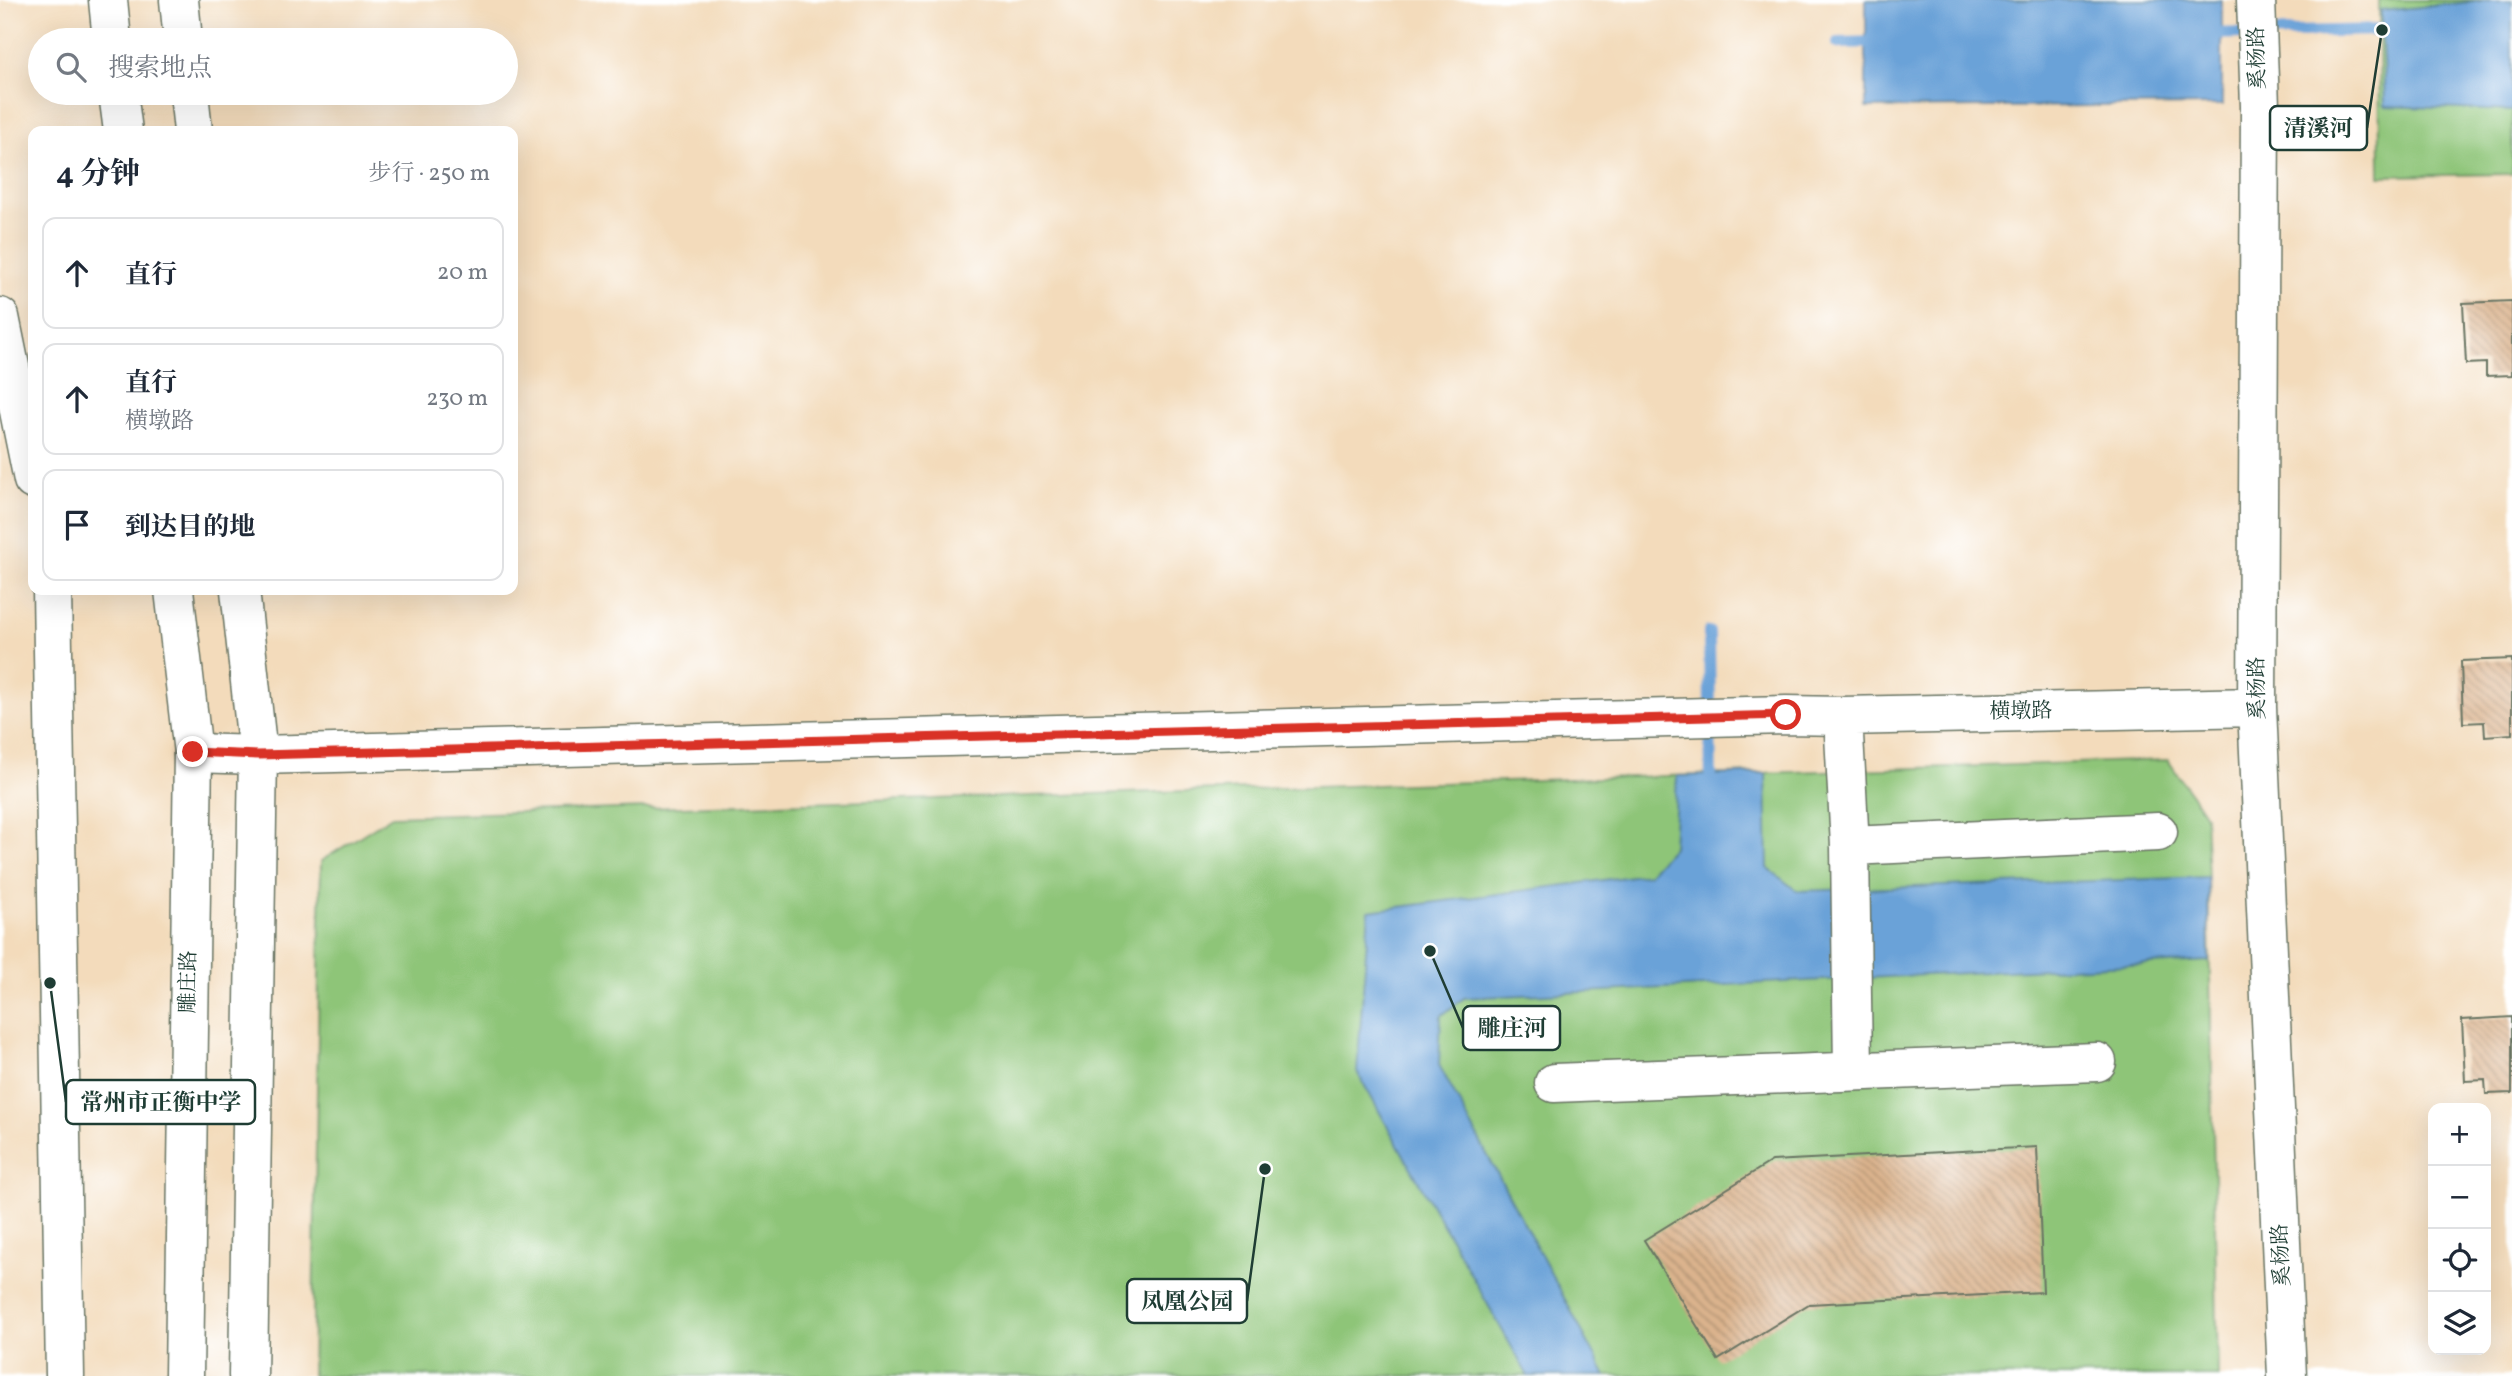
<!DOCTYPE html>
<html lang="zh">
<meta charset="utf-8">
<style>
:root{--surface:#fff;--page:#f2f2f3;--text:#1f2937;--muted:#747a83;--line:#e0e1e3}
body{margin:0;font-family:Vollkorn,"Noto Serif SC",serif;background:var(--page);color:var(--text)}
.controls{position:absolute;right:21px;bottom:21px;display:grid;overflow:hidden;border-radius:14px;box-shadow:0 7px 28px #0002}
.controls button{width:63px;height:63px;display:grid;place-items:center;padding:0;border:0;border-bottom:2px solid var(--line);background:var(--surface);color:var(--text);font:35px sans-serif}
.stop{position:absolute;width:21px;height:21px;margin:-16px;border:5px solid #d93025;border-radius:50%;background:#fff}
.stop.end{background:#d93025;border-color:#fff;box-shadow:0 2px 7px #0008}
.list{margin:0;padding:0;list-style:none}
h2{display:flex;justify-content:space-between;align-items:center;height:91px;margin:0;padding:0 28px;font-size:30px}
h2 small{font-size:23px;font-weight:400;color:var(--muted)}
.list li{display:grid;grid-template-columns:46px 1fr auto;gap:21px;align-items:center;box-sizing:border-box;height:112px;margin:0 14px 14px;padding:0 14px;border:2px solid var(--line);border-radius:14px}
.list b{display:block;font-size:26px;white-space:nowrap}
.list p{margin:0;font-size:23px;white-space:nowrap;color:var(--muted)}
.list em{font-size:23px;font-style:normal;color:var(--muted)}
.icon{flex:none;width:38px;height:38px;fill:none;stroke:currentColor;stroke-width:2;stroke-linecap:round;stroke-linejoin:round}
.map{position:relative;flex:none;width:2512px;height:1376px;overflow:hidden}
.search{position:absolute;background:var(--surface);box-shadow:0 7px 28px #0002;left:28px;top:28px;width:490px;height:77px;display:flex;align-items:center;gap:18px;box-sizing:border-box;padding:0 24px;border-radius:38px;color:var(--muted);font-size:26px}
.panel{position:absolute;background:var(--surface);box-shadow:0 7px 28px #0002;left:28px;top:126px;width:490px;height:469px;border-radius:14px}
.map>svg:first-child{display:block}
.green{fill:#8ec578;stroke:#568156;stroke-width:2}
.water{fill:#6aa2d8;stroke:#447086;stroke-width:2}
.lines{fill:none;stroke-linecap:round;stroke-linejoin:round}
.stream{stroke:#6aa2d8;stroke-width:12}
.building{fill:url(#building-back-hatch)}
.minor-casing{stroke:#697463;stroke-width:41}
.major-casing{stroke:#697463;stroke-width:41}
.minor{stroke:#fff;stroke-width:38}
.major{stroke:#fff;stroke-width:38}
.route{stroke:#d93025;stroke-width:9}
.labels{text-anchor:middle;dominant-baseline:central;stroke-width:7;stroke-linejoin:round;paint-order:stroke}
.street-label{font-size:21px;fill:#1f3d34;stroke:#fff}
.leader{fill:none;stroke:#1f3d34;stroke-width:2.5}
.callout-dot{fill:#1f3d34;stroke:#fff;stroke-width:2.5}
.callout{fill:#fff;stroke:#1f3d34;stroke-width:2.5}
.callout-label{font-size:23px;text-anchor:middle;font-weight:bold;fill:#1f3d34}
</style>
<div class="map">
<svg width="2512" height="1376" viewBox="0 0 2512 1376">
<defs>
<pattern id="building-back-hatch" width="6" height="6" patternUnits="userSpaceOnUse" patternTransform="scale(1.75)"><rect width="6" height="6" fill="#dbb38d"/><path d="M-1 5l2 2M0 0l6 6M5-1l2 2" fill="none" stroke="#b19374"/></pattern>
</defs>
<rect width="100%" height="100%" fill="#fff"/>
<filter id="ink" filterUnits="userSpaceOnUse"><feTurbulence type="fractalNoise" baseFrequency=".0143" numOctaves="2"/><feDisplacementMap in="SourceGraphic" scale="14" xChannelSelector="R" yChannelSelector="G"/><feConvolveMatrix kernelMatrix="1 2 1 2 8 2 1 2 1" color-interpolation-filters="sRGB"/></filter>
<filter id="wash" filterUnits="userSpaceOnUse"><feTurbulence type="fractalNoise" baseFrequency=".00686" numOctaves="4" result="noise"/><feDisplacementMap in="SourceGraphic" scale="28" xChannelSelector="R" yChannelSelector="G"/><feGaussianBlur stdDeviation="1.57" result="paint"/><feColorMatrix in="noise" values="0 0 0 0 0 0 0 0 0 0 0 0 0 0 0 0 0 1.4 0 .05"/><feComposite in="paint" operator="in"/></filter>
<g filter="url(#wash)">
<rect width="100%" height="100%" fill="#f3dbbb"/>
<path class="green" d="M2379,0h133v174l-132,2z
M2168,760l37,55 3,62 10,499h-1906l9,-515 71,-45z"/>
<path class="water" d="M1866,0h356v105l-356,3z
M2490,0h22v111l-127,-5 -4,-95z
M1766,773l2,95 29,23 411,-14 1,84 -745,37 -23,18 -2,49 167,311h-78l-171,-304 12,-161 279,-37 25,-27 4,-71z"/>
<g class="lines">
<path class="stream" d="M2205,34l177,-4 15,3
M1838,43l41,-1
M1709,632l2,157"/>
</g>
<g id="blocks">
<path class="building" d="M2512,301v74l-26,1v-13l-20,1 -3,-61z
M2512,659v75l-27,2 -1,-14 -21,1 -2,-62z
M2512,1017v76l-26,1 -1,-14 -20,1 -3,-61z
M2037,1147l6,145 -234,12 -91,56 -74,-120 128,-79z"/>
</g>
</g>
<g filter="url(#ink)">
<use href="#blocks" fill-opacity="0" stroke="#697463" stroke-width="2"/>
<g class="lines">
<g class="minor-casing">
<path id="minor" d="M2256,0l4,106 -3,601 30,669
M0,317l33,163
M52,590l13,786
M1843,716l7,130 3,225
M193,753l65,2 1528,-40 57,1 414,-9
M1850,846l308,-14
M1554,1083l543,-21"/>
</g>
<g class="major-casing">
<path id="major" d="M108,0l4,40
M179,0l4,40
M118,93l5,38
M189,93l4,38
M174,590l19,163 -9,623
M240,590l18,165 -10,621"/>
</g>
<use href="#minor" class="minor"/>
<use href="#major" class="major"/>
</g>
</g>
<g class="lines" filter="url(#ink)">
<path class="route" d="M193,752l65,3 1528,-40"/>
</g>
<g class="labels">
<g class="street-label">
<text transform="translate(2258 58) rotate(-92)">奚杨路</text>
<text transform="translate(2258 688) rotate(-91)">奚杨路</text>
<text transform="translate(2021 712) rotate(-1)">横墩路</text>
<text transform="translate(189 982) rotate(-89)">雕庄路</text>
<text transform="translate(2282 1255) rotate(-93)">奚杨路</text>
</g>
</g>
<path class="leader" d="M2382 30L2367 128M1430 951L1463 1028M50 983L66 1102M1265 1169L1247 1301"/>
<g class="callout-dot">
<circle cx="2382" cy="30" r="7"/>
<circle cx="1430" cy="951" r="7"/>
<circle cx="50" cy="983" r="7"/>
<circle cx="1265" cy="1169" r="7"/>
</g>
<g class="callout">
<rect x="2270" y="106" width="97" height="44" rx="7"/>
<rect x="1463" y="1006" width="97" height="44" rx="7"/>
<rect x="66" y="1080" width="189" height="44" rx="7"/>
<rect x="1127" y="1279" width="120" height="44" rx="7"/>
</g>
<g class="callout-label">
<text x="2318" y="136">清溪河</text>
<text x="1512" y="1036">雕庄河</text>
<text x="161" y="1110">常州市正衡中学</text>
<text x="1187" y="1309">凤凰公园</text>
</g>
</svg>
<div class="controls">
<button>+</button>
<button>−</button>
<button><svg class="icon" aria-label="locate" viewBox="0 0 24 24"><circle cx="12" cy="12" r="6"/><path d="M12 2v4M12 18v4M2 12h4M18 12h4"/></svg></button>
<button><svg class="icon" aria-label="layers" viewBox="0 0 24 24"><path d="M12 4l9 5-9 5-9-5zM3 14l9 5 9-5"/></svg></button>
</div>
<div class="stop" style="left:1786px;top:715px"></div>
<div class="stop end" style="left:193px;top:752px"></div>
<div class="search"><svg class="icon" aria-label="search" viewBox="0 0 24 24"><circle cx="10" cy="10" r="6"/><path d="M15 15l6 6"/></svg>搜索地点</div>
<section class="panel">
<h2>4 分钟<small>步行 · 250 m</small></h2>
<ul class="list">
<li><svg class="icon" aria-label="ahead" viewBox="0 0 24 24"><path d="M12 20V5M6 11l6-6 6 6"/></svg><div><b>直行</b></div><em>20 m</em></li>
<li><svg class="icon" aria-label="ahead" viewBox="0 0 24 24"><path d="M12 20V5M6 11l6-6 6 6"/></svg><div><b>直行</b><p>横墩路</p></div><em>230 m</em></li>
<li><svg class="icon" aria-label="arrive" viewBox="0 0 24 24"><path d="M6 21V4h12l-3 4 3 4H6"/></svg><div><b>到达目的地</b></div></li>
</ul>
</section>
</div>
